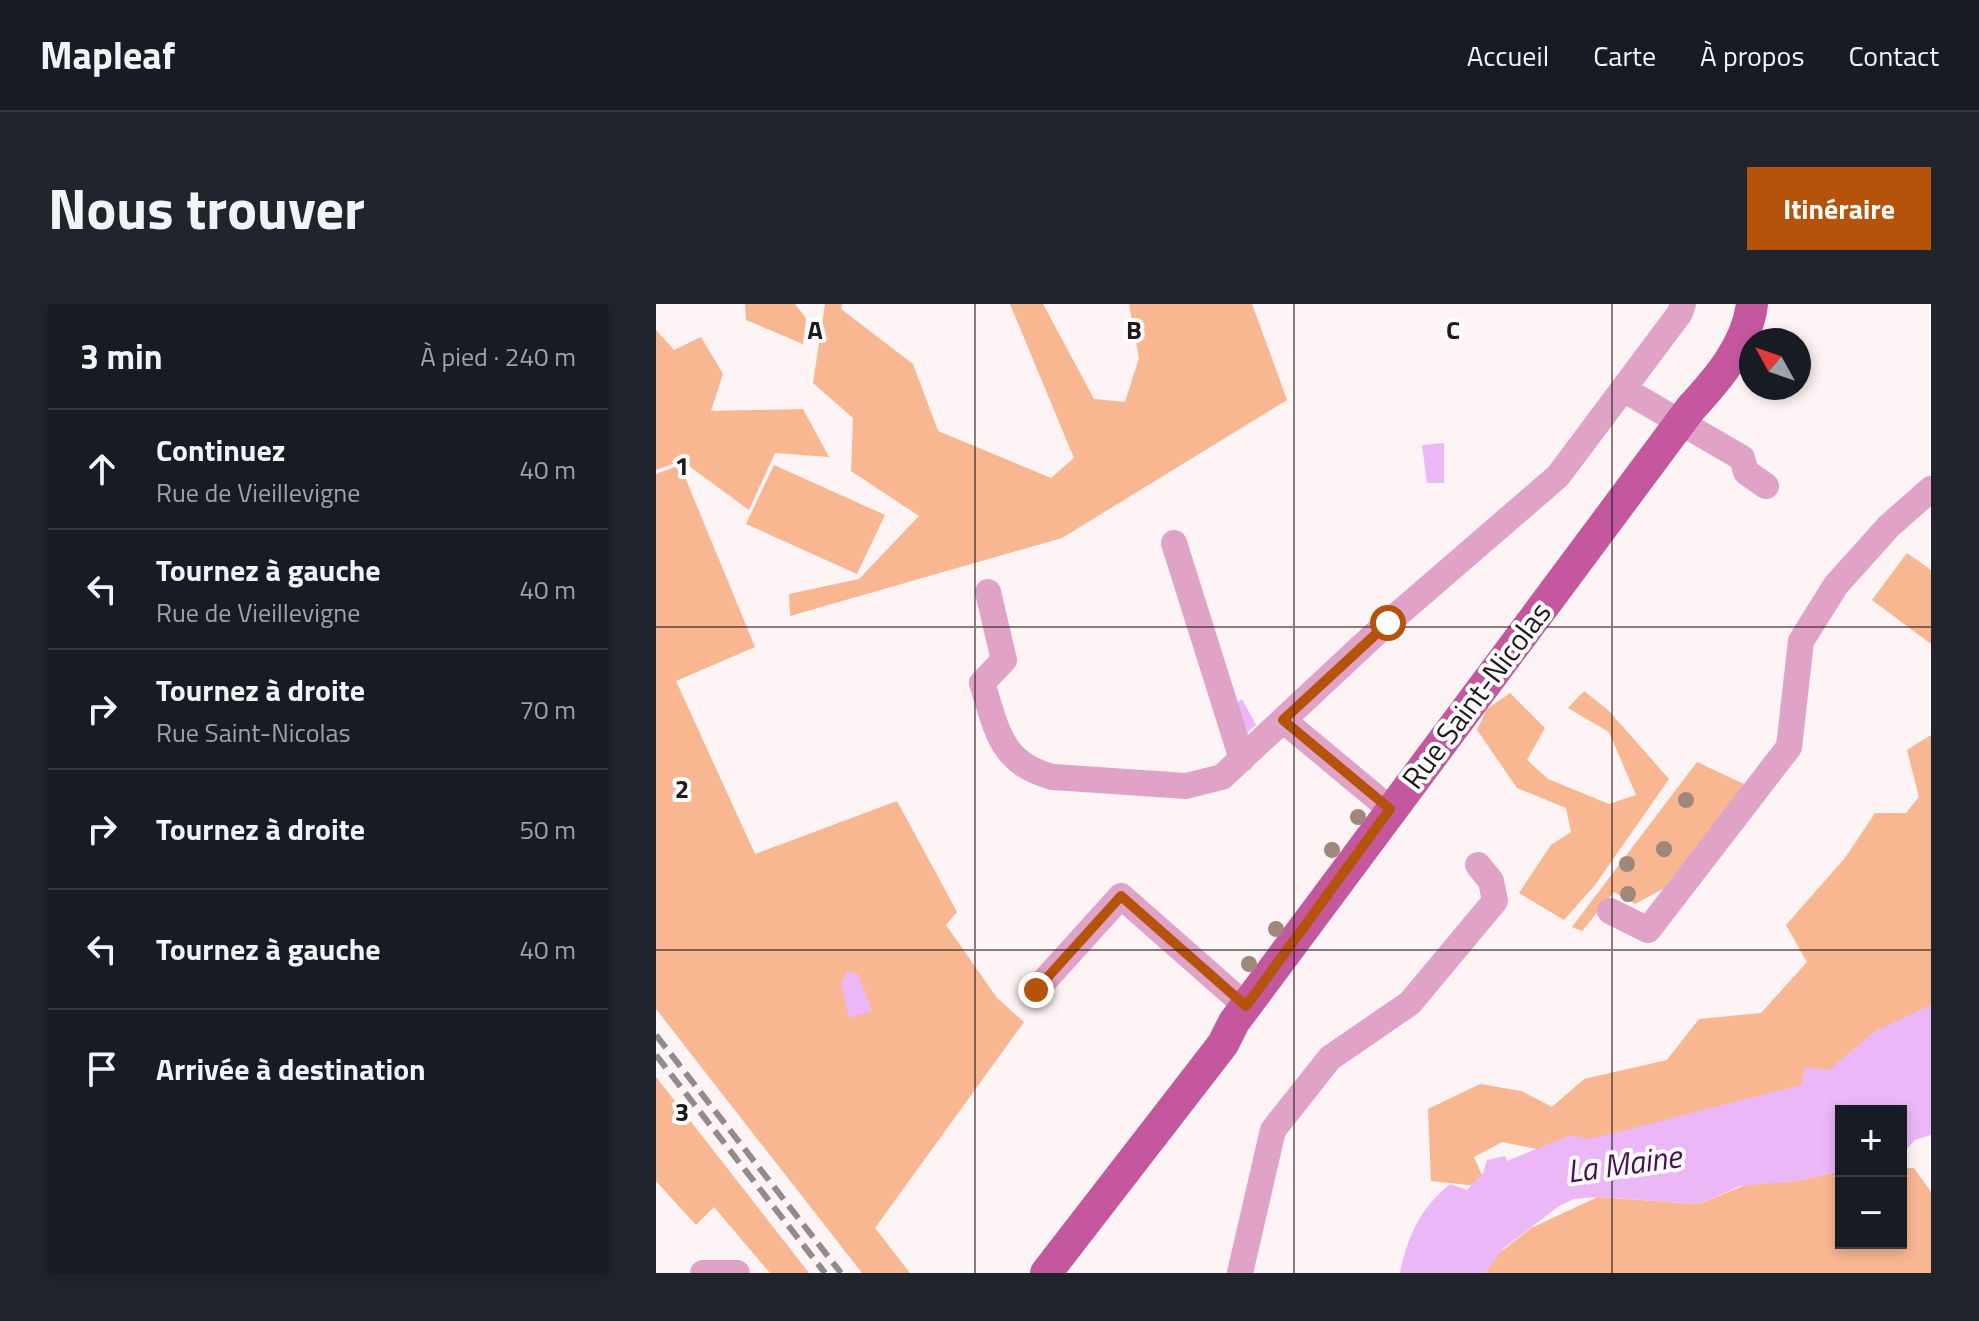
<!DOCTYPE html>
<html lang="fr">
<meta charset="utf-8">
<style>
:root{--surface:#171b24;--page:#20242c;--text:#f1f3f6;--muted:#9ea1a6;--line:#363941;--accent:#b45309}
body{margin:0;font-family:"Titillium Web",sans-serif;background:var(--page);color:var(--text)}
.controls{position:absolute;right:24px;bottom:24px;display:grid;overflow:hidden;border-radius:0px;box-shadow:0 4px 12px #0003}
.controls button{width:72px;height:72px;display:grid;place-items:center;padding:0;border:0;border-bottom:2px solid var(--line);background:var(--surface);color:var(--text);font:40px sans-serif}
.compass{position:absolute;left:1083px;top:24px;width:72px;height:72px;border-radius:50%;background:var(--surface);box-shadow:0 4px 12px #0003;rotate:310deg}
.stop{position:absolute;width:24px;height:24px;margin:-18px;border:6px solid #b45309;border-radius:50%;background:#fff}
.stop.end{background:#b45309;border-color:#fff;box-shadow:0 2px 8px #0008}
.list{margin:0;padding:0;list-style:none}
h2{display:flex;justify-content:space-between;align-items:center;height:104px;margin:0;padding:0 32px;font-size:34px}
h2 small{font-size:26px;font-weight:400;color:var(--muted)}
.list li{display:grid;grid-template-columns:52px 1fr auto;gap:24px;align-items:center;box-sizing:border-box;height:120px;padding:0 32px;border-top:2px solid var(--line)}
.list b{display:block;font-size:30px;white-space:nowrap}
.list p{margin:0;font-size:26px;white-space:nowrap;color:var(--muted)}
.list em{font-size:26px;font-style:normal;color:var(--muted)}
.icon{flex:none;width:44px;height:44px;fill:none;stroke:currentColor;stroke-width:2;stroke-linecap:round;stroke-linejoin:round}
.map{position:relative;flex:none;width:1275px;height:969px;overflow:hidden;border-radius:0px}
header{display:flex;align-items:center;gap:48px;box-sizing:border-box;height:112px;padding:0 40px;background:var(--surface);border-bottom:2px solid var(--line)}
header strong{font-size:38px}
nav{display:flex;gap:44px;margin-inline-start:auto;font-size:28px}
.intro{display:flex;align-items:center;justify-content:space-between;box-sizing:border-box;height:192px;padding:0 48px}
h1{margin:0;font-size:56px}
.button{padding:20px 36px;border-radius:0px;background:var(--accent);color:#fff;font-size:28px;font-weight:700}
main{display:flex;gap:48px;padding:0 48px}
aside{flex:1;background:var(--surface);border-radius:0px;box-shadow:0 4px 12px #0003}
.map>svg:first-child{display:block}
.green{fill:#f8b791}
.water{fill:#ecb7f7}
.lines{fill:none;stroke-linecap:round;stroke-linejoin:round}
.minor{stroke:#e0a3c7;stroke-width:26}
.major{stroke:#c4579d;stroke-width:32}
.rail{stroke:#948a8c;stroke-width:6;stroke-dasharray:16 8;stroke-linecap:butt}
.tree{fill:#9f877b}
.route{stroke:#b45309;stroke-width:10}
.grid{fill:none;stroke:#22191b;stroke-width:2;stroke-opacity:0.55}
.labels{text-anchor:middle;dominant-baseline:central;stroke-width:8;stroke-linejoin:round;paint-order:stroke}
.street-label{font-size:30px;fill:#22191b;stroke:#fff}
.water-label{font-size:32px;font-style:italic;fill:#4c1057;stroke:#fff}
.grid-label{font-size:26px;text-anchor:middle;font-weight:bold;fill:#22191b;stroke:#fff;stroke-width:8;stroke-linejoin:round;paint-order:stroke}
</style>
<header>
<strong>Mapleaf</strong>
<nav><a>Accueil</a><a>Carte</a><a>À propos</a><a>Contact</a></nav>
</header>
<div class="intro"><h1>Nous trouver</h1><a class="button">Itinéraire</a></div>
<main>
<aside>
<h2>3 min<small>À pied · 240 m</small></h2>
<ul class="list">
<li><svg class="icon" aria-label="ahead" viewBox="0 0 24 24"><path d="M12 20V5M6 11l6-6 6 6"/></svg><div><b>Continuez</b><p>Rue de Vieillevigne</p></div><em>40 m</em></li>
<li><svg class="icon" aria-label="left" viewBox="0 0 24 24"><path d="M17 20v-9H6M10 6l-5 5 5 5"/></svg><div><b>Tournez à gauche</b><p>Rue de Vieillevigne</p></div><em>40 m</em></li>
<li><svg class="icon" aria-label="right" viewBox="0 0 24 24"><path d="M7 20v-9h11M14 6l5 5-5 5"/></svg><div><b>Tournez à droite</b><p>Rue Saint-Nicolas</p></div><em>70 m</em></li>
<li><svg class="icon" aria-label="right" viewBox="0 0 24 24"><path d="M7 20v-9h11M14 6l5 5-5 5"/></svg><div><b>Tournez à droite</b></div><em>50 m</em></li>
<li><svg class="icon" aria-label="left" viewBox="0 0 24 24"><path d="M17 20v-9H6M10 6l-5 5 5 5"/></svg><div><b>Tournez à gauche</b></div><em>40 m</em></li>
<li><svg class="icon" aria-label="arrive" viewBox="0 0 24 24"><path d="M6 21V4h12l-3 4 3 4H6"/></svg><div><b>Arrivée à destination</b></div></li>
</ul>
</aside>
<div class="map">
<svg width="1275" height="969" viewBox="0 0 1275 969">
<rect width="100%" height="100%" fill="#fef3f5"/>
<path class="green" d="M89,0h50l11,14 -3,26 -57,-24z
M169,0h17l-1,5 72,55 25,67 113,47 23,-20 -64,-154h33l51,95 31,3 14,-44 -10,-54h123l35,96 -225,138 -272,78 -1,-22 70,-15 60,-63 -68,-45 2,-53 -40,-35z
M0,26l18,20 27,-13 22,37 -12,37 92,-2 26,48 -54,-4 -26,57 -67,-49 -26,9z
M24,161l75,182 -79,34 79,173 142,-53 60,111 -11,13 51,73 27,24 -149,206 35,45h-48l-206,-264v-535z
M118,161l111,50 -28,59 -111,-50z
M1251,249l24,17v74l-59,-44z
M928,387l24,19 61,69 -74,106 -31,35 -45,-27 32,-48 20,-13 -5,-24 -49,-20 -40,-58 10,-21 23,-16 35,35 -18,32 21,19 61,25 27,-9 -27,-63 -41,-24z
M1275,431v285l-102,73 -272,60 -55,-11 -28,15 13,30 -56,-6 -3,-72 52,-25 41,7 31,16 32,-28 83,-19 32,-41 62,-6 46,-51 -21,-37 59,-67 30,-45h31l13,-16 -12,-47z
M1041,458l49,23 -74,99 -37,20 -21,-12 -32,39 -10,-4z
M0,773l153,196h-39l-56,-66 -18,18 -40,-44z
M1245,864h13l17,24v81h-445l7,-15 38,-30 67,-31 101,7 46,-19 52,-4 44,-10v72h60z"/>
<path class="water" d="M788,139v40h-17l-5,-38z
M586,395l14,26 -13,11 -10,-30z
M191,668l11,2 14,37 -23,7 -8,-34z
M1275,701v130l-16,5 -14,15v-44h-60v60l-44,10 -57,5 -41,18 -101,-7 -24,2 -15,7 -55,42 -19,25h-85c8,-38 20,-64 50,-89l17,6 16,-17 4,-13 18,-4 2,5 64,-26 19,4 211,-54 4,-18 24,3 46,-39z"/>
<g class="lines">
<path class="minor" d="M967,85l119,69 4,14 20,14
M518,239l68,216
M332,288l16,68 -22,23c15,46 18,81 71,94l133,9 36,-9 152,-142 184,-159 122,-163 3,-9
M627,416l107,89
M954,607l38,19 141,-183 12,-106 35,-56 53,-59 42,-37
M380,686l85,-94 125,110
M47,969h34
M584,969l33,-143 57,-72 80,-55 85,-102 -4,-20 -13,-16"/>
<path class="major" d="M390,969l177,-229 11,-22 457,-614c27,-29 56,-63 61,-104"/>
<path class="rail" d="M0,731l185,238
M0,751l169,218"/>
</g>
<g class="tree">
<circle cx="1030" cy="496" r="8"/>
<circle cx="702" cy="513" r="8"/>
<circle cx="1008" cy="545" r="8"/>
<circle cx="676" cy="546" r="8"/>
<circle cx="971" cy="560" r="8"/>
<circle cx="972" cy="590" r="8"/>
<circle cx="620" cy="625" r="8"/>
<circle cx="593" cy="660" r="8"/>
</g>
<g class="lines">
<path class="route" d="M380,686l85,-94 125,110 144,-197 -107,-89 105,-97"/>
</g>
<path class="grid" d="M319,0v969M638,0v969M956,0v969M0,323h1275M0,646h1275"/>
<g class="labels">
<g class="street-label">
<text transform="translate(820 391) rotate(-53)">Rue Saint-Nicolas</text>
</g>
<g class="water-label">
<text transform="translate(968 859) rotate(-8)">La Maine</text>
</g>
</g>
<g class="grid-label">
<text x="159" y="35">A</text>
<text x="478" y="35">B</text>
<text x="797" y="35">C</text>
<text x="26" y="171">1</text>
<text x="26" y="494">2</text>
<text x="26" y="817">3</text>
</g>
</svg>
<div class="controls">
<button>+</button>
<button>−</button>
</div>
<svg class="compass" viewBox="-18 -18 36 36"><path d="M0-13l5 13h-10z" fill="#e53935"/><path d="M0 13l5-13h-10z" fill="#9ea1a6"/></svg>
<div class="stop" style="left:732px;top:319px"></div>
<div class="stop end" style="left:380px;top:686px"></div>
</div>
</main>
